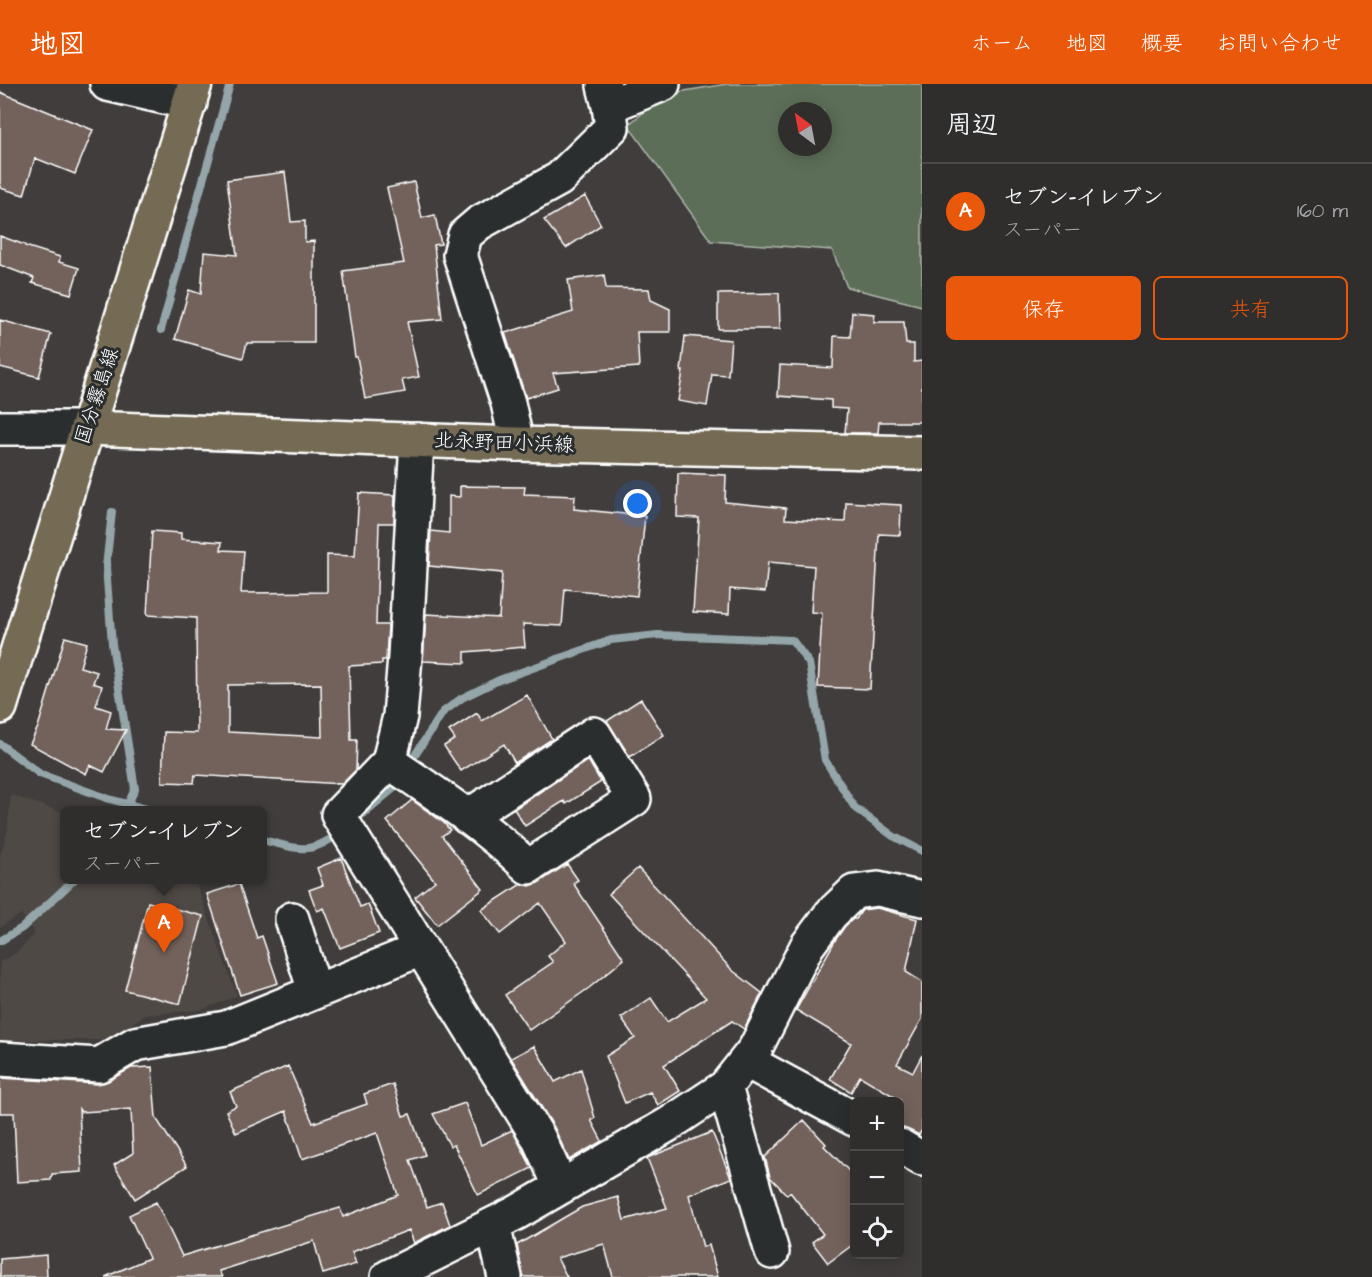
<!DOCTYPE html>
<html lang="ja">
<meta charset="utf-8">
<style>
:root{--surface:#302e2d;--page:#383635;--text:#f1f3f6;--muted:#a8a8aa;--line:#4b4a49;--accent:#ea580c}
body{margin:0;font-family:"Architects Daughter","Klee One",sans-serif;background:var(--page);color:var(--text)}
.controls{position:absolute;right:18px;bottom:18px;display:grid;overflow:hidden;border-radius:9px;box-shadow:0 3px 15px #0003}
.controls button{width:54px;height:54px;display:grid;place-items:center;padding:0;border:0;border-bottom:2px solid var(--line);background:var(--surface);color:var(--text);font:30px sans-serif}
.compass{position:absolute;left:778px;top:18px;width:54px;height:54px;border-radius:50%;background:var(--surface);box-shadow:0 3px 15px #0003;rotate:328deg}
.you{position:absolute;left:638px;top:420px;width:21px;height:21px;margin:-15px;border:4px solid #fff;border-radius:50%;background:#1a73e8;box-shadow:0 0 0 9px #1a73e833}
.badge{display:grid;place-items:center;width:39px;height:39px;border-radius:50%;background:var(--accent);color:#fff;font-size:20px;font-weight:700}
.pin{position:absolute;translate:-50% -50px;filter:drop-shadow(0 2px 3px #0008)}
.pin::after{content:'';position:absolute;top:32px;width:21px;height:18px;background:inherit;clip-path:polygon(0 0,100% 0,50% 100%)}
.popup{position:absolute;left:60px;top:722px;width:207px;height:78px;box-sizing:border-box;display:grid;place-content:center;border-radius:9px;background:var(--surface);filter:drop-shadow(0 2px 4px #0005);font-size:20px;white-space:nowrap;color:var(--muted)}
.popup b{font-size:22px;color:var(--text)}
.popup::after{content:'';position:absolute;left:50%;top:100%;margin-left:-12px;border:12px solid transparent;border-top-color:var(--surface)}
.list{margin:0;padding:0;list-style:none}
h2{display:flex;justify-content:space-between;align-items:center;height:78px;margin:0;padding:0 24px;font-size:26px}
h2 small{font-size:20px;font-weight:400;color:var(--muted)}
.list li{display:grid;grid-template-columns:39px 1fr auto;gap:18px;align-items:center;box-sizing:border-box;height:96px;padding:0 24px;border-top:2px solid var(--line)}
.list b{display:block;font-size:22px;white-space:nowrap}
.list p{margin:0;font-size:20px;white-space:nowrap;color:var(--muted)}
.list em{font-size:20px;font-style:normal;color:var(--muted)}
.actions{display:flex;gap:12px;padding:18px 24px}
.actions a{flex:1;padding:14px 0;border:2px solid var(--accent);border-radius:9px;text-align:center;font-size:21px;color:var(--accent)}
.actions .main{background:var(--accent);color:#fff}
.icon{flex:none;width:33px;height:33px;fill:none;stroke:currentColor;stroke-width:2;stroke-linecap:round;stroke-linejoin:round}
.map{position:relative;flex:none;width:922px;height:1193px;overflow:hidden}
header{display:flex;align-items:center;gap:36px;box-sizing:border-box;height:84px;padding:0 30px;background:var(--accent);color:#fff}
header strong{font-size:28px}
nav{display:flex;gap:33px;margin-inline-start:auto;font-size:21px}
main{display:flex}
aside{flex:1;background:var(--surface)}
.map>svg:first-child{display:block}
.built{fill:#4f4845}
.green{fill:#5c6e58;stroke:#aeb6ac;stroke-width:1.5;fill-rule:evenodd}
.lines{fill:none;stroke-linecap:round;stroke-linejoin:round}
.stream{stroke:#94a6a9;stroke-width:8}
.building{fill:#73625b;stroke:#fff;stroke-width:1.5;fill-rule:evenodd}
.minor-casing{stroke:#fff;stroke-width:38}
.major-casing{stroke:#fff;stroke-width:38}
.minor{stroke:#2a2d2e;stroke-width:33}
.major{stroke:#746b52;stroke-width:33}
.labels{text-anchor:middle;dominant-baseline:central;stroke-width:6;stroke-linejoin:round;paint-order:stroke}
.street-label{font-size:20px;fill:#fff;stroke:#2a2d2e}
</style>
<header>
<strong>地図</strong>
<nav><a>ホーム</a><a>地図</a><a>概要</a><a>お問い合わせ</a></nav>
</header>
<main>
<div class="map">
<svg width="922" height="1193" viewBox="0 0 922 1193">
<rect width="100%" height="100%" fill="#403d3c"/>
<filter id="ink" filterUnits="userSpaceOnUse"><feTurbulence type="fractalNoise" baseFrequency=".0167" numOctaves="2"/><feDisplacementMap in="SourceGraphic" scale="12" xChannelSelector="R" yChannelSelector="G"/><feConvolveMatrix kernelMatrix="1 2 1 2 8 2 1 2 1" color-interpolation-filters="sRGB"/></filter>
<g filter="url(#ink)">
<path class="built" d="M11,711l54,18v67h130l42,116 -36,14 -56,5 -38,25h-107v-78l16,-9 19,-20 -14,-19 -21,13v-71l7,-23z"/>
<path class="green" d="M727,0h195v222l-75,-19 -15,-37 -121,-9 -83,-116 38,-31zM787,27h36v36h-36z"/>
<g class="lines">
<path class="stream" d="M161,246l69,-246
M112,428l-6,55 6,77 23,145 -10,21
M0,660l40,30 69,25 42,11
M408,682l35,-54 19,-14 37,-18 112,-40 47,-5 134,5 17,23 16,97 30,48 38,28 29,15
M352,739l41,-34 8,-12
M263,756c36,9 47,16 79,-9
M0,857l22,-13 52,-48"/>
</g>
<path class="building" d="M0,8l93,38 -18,44 -40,-16 -11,37 -24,-7z
M285,88l6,50 14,-1v21l9,-1v102h-67l-4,15 -68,-19 14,-49 12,4 3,-42 33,3 -10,-75z
M414,98l8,36 13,-3 6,29 -7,1 8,74 -35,3 12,55 -17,3 3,12 -40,7 -8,-42h-2l-12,-86 61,-8 -17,-75z
M585,112l16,29 -35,23 -22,-28z
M0,152l25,9v1l35,11 -1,5 20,6 -8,26 -39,-11 2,-5 -34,-13z
M604,191l2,13 43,1 2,11 19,9v23h-33l2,35 -86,6 5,15 -32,10 -21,-65 68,-21 -5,-32z
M779,209l1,36h-62v-35z
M852,228l23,2 -1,8h30l2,22h8v18l8,-1v61h-43l-1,11h-33l2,-24 -16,-1v-8l-53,-4 2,-31 53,3 1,-32 16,1z
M0,236l51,14 -12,43 -39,-10z
M685,252l46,4 -3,35 -16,-1 -5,32 -29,-5 5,-30h-2z
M678,389l48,2 -1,27 61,6 -1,11 60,3 1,-20 55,3 -1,30 -21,-1 -9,155 -52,-2 4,-74 -11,-1 3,-46 -46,-4 -3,30 -35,-3 -1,25 -36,-2 6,-94 -22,-1z
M460,402l65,1 -1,7 51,2 -1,13 71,7 -8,80 -72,-7 -3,37 -39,-2 2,23 -60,5v11l-42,-2 3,-47 73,4 3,-45 -73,-7 2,-35 18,2v-37l11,1z
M359,409l36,2 -1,28h-15l-3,102h12l-2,35h-4v4l-33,2 2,74h6l-1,30 -14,14 -147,-9 -1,8 -32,-1 2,-50 33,1 -1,-115 -49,-3 5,-84 29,2v6l41,3 -1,8 23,1 -3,42 86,-1v-37l28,1zM321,600l1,53 -94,-5v-47z
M65,553l22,6 -7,24 17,5 -4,11 9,3 -6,20 15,5 -5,18 20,1 -22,42 -14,-7 -4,9 -56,-30 8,-17z
M527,611l25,44 -37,24 -11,-19 -43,27 -17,-25 11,-7 -6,-8 28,-18 5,8z
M641,615l23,36 -34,22 -23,-36z
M588,676l13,22 -35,22 -2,-3 -39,25 -11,-17z
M412,716l32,23 6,7 -8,6 41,53 -46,36 -22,-28 20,-16 -48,-60z
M341,774l19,49 8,-3 11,29 -39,15 -16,-40 -7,3 -8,-21 14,-5 -6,-17z
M567,780l11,16 -5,3 51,76 -35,29 -60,42 -24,-35 48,-33 -5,-6 18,-15 -26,-38 -40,31 -19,-24 40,-26 9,2 8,-3z
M638,784l94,102 30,23 -18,36 -12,-8 -68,44 16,26 -22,14 -8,-13 -25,11 -19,-47 29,-18 -14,-20 30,-20 16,24 39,-24 -97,-104z
M239,800l18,54 5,-2 16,47 -38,12 -33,-101z
M148,818l55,14 -23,88 -55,-14z
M877,824l40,11 -11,53 16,10v37l-25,45 16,8 9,-17v75l-3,5 -10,-5 -9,-3v-27l-40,-24 -9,16 -21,-13 21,-36 -55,-33 40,-71 9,-13 8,-7h3l6,-9z
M534,962l21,36 26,-13 14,49 -4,2 11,21 -33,19 -15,-33 -43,-69z
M288,982l25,57 54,-19 -3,-10 29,-10 10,32 7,-2 15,41 -15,5 17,47 15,-5 8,23 -36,18 -5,-13 -57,22 4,12 -33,10 -9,-33 -95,30 3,6h-117l44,-19 -20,-43 27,-13 26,54 158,-48 3,9 55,-22 -21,-62 -75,26 -16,-48 -50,22 -10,-22 10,-5 -6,-14z
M152,983l4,51 31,48 -52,33 -21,-34 19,-12 -2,-44 -50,3 -2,-3 3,63 -30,2 -1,6 -34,2 -3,-69h-14v-35l98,6 10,-3 23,-13z
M465,1019l16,42 31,-15 20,38 -54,27 -24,-50 -4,1 -17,-32z
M804,1036l22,24 -2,2 31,31v66l-27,20 -16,-21 11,-8 -33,-42 -3,3 -17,-18 -5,-20z
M712,1048l19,46 -42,17 14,52 6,-2 9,32h-105l-9,-33 -47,14 10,19h-44l-6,-32 65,-38 36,-10 6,23 43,-12 -20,-50z
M46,1171l1,22h-47v-18z"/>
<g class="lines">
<g class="minor-casing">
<path id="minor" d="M107,0l83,19
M604,2l5,20 54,-22
M0,344h87
M417,356l-12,217 -5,59 -11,46 -51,53 200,322 23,50
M517,360l-9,-41 -48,-148 5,-20 14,-12 80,-44 53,-52 -3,-21
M389,678c48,32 97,65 139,105l106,-68 -40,-65 -127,83
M292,835l23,72
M0,975l99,6 36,-21 91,-16 195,-79
M744,979l10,2 100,54
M725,1003l47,165
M900,1062l22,13
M493,1141l12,52
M388,1193l128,-64 153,-89 56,-37 30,-38 52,-103 24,-32 23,-22 24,-3 44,10"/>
</g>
<g class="major-casing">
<path id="major" d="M87,344l430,16 405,9
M0,623l195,-623"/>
</g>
<use href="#minor" class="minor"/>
<use href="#major" class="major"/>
</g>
</g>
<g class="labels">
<g class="street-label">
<text transform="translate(97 312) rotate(-72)">国分霧島線</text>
<text transform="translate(504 359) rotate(2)">北永野田小浜線</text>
</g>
</g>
</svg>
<div class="controls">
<button>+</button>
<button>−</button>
<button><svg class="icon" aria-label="locate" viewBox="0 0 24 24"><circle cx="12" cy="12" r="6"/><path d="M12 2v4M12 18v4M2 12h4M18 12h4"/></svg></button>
</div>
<svg class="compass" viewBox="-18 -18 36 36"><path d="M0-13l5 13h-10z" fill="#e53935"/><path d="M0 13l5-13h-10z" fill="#a8a8aa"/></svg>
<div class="you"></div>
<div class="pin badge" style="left:164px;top:869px">A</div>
<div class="popup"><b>セブン-イレブン</b>スーパー</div>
</div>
<aside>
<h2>周辺<small></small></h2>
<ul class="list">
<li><span class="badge">A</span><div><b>セブン-イレブン</b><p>スーパー</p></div><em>160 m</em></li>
</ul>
<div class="actions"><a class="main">保存</a><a>共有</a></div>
</aside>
</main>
